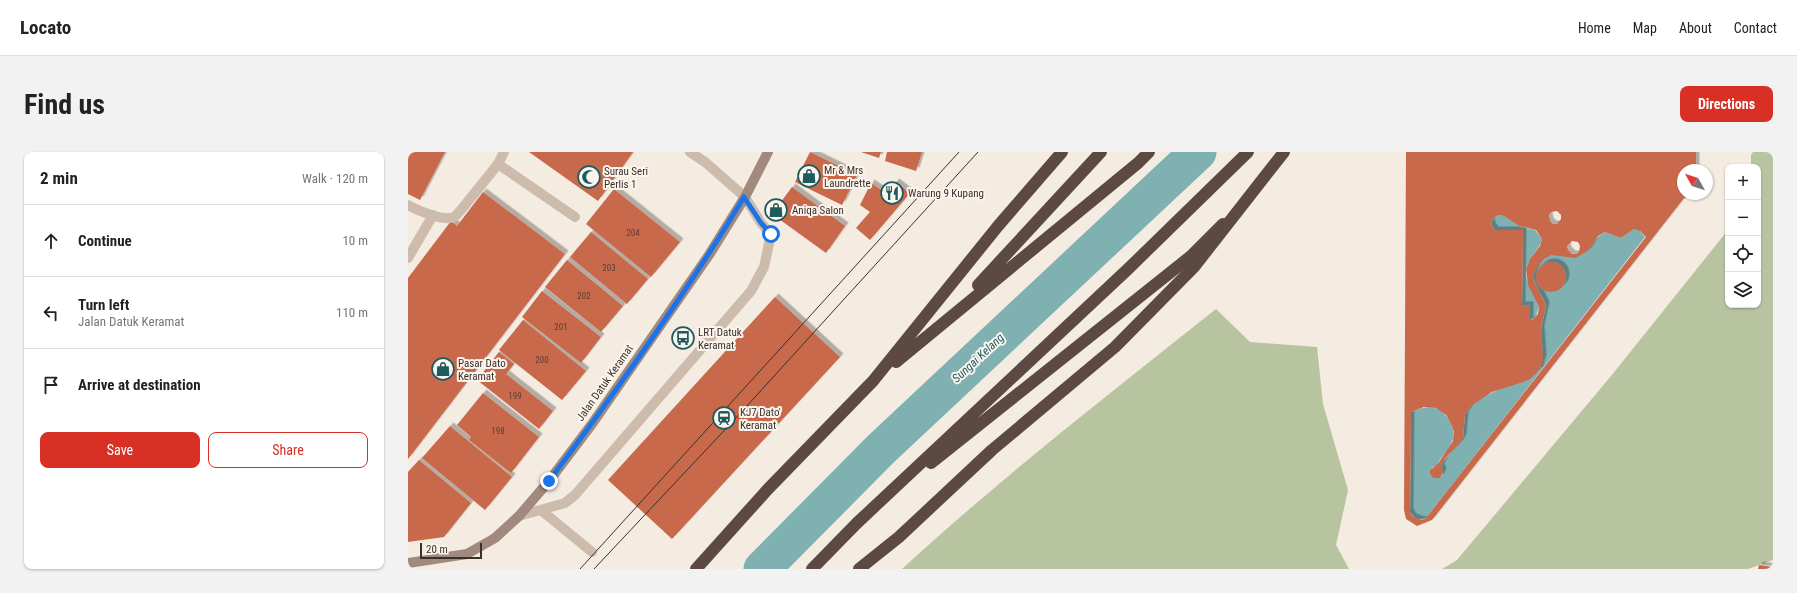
<!DOCTYPE html>
<meta charset="utf-8">
<style>
:root{--surface:#fff;--page:#f2f2f2;--text:#222;--muted:#767676;--line:#e0e0e0;--accent:#d93025}
body{margin:0;font-family:"Roboto Condensed",sans-serif;background:var(--page);color:var(--text)}
.controls{position:absolute;right:12px;top:12px;display:grid;overflow:hidden;border-radius:8px;box-shadow:0 1px 3px #0004}
.controls button{width:36px;height:36px;display:grid;place-items:center;padding:0;border:0;border-bottom:1px solid var(--line);background:var(--surface);color:var(--text);font:20px sans-serif}
.compass{position:absolute;left:1269px;top:12px;width:36px;height:36px;border-radius:50%;background:var(--surface);box-shadow:0 1px 3px #0004;rotate:309deg}
.scale{position:absolute;left:12px;bottom:10px;width:62px;box-sizing:border-box;padding-left:4px;border:2px solid #3b302b;border-top:0;font-size:11px;line-height:14px;white-space:nowrap;color:#3b302b;-webkit-text-stroke:3px #fbf5ee;paint-order:stroke}
.stop{position:absolute;width:12px;height:12px;margin:-9px;border:3px solid #1a73e8;border-radius:50%;background:#fff}
.stop.end{background:#1a73e8;border-color:#fff;box-shadow:0 1px 4px #0008}
.list{margin:0;padding:0;list-style:none}
h2{display:flex;justify-content:space-between;align-items:center;height:52px;margin:0;padding:0 16px;font-size:17px}
h2 small{font-size:13px;font-weight:400;color:var(--muted)}
.list li{display:grid;grid-template-columns:26px 1fr auto;gap:12px;align-items:center;box-sizing:border-box;height:72px;padding:0 16px;border-top:1px solid var(--line)}
.list b{display:block;font-size:15px;white-space:nowrap}
.list p{margin:0;font-size:13px;white-space:nowrap;color:var(--muted)}
.list em{font-size:13px;font-style:normal;color:var(--muted)}
.actions{display:flex;gap:8px;padding:12px 16px}
.actions a{flex:1;padding:9px 0;border:1px solid var(--accent);border-radius:8px;text-align:center;font-size:14px;color:var(--accent)}
.actions .main{background:var(--accent);color:#fff}
.icon{flex:none;width:22px;height:22px;fill:none;stroke:currentColor;stroke-width:2;stroke-linecap:round;stroke-linejoin:round}
.map{position:relative;flex:none;width:1365px;height:417px;overflow:hidden;border-radius:8px}
header{display:flex;align-items:center;gap:24px;box-sizing:border-box;height:56px;padding:0 20px;background:var(--surface);border-bottom:1px solid var(--line)}
header strong{font-size:19px}
nav{display:flex;gap:22px;margin-inline-start:auto;font-size:14px}
.intro{display:flex;align-items:center;justify-content:space-between;box-sizing:border-box;height:96px;padding:0 24px}
h1{margin:0;font-size:28px}
.button{padding:10px 18px;border-radius:8px;background:var(--accent);color:#fff;font-size:14px;font-weight:700}
main{display:flex;gap:24px;padding:0 24px}
aside{flex:1;background:var(--surface);border-radius:8px;box-shadow:0 1px 3px #0004}
.map>svg:first-child{display:block}
.green{fill:#b8c4a0}
.water{fill:#7fb0b2}
.lines{fill:none;stroke-linecap:round;stroke-linejoin:round}
.river{stroke:#7fb0b2;stroke-width:37}
.building{fill:#c8694b;fill-rule:evenodd;filter:url(#shadow)}
.lane{stroke:#cdbbac;stroke-width:10}
.street{stroke:#cdbbac;stroke-width:10}
.secondary{stroke:#a18a7d;stroke-width:10}
.highway{stroke:#5c4a42;stroke-width:12}
.tram{stroke:#3b302b;stroke-width:1}
.highway-bridge{stroke:#5c4a42;stroke-width:12}
.route{stroke:#1a73e8;stroke-width:5}
.labels{text-anchor:middle;dominant-baseline:central;stroke-width:4;stroke-linejoin:round;paint-order:stroke}
.number-label{font-size:9px;fill:#5e3e33}
.poi-label{font-size:11px;fill:#3b302b;stroke:#fbf5ee;text-anchor:start}
.street-label{font-size:11px;fill:#3b302b;stroke:#fbf5ee}
.water-label{font-size:12px;font-style:italic;fill:#1f5a5e;stroke:#fbf5ee}
</style>
<header>
<strong>Locato</strong>
<nav><a>Home</a><a>Map</a><a>About</a><a>Contact</a></nav>
</header>
<div class="intro"><h1>Find us</h1><a class="button">Directions</a></div>
<main>
<aside>
<h2>2 min<small>Walk · 120 m</small></h2>
<ul class="list">
<li><svg class="icon" aria-label="ahead" viewBox="0 0 24 24"><path d="M12 20V5M6 11l6-6 6 6"/></svg><div><b>Continue</b></div><em>10 m</em></li>
<li><svg class="icon" aria-label="left" viewBox="0 0 24 24"><path d="M17 20v-9H6M10 6l-5 5 5 5"/></svg><div><b>Turn left</b><p>Jalan Datuk Keramat</p></div><em>110 m</em></li>
<li><svg class="icon" aria-label="arrive" viewBox="0 0 24 24"><path d="M6 21V4h12l-3 4 3 4H6"/></svg><div><b>Arrive at destination</b></div></li>
</ul>
<div class="actions"><a class="main">Save</a><a>Share</a></div>
</aside>
<div class="map">
<svg width="1365" height="417" viewBox="0 0 1365 417">
<defs>
<filter id="shadow"><feDropShadow dx="3.5" dy="-3.5" stdDeviation="0" flood-color="#0004"/></filter>
</defs>
<rect width="100%" height="100%" fill="#f4ebe1"/>
<path class="green" d="M1345,0h20v408l-25,9h-306l15,-9 154,-184 117,-146v75h30v-138h-7v-12z
M808,157l34,33 67,5 6,57 25,86 -12,55 13,24h-447c100,-92 207,-175 314,-260z"/>
<path class="water" d="M771,0h36l-100,101 -23,-19 41,-35z
M1091,63l5,1 17,11 14,3 7,9c-2,9 -8,13 -12,21 -11,17 4,32 9,47l-3,9 -6,4v-15h-8l1,-75h-28l-3,-4 -1,-5 4,-4z
M1226,77l5,1 6,7 -219,281 -10,2 -6,-8 1,-100c17,-7 29,-8 39,10 3,5 5,11 3,17 -3,10 -12,17 -16,26 -7,2 -8,7 -4,13h6l4,-4 -2,-7 1,-4 21,-26 2,-22 5,-9 14,-9 17,-9 28,-8 10,-11 2,-40 5,-24c-5,-14 -20,-27 -7,-42 4,-4 8,-8 13,-8 9,-1 19,4 28,1 11,-6 14,-18 25,-24l16,6z"/>
<g class="lines">
<path class="river" d="M354,417l119,-120 317,-297"/>
</g>
<path class="building" d="M0,0h37l-25,48 -12,-6z
M121,0h104l-35,49z
M402,0l47,23 -15,30 -47,-23z
M453,0h20l-2,6z
M479,0h35l-6,19 -31,-10z
M998,0h290v18h-13v24h7v4h-6l-252,322 -15,6 -11,-7 -2,-9zM1149,59l4,4v4l-4,5h-4l-3,-3 -1,-6 2,-3zM1091,63l5,1 15,10 17,4 6,9 -2,7 -10,13 -4,10 2,16 11,22 -1,7 -6,6h-2v-15h-8l1,-75h-28l-3,-4 -1,-5 4,-4zM1226,77l6,2 6,6 -220,281 -4,2 -9,-3 -3,-5 1,-100 13,-5 12,1 10,7 6,11 2,6 -1,9 -16,24 -7,5v4l3,4h7l3,-6 -2,-5 4,-9 15,-15 3,-6 2,-22 6,-9 21,-14 37,-12 11,-11 3,-11 -2,-29 5,-24 -12,-24v-8l4,-8 7,-7 7,-3 23,3 5,-2 9,-6 9,-14 7,-4 16,6zM1164,89l6,1 2,4 -1,6 -3,2h-4l-4,-4 -1,-4z
M488,30l14,11 -40,47 -14,-12 14,-16 -10,-7 11,-22 15,10z
M384,35l53,39 -19,27 -54,-39z
M206,37l66,53 -29,35 -65,-53z
M75,40l82,62 -157,205v-181l43,-57 6,5z
M183,80l57,47 -21,25 -57,-47z
M159,108l56,46 -22,26 -56,-45z
M1128 125a15 15 0 1 1 30 0a15 15 0 1 1-30 0Z
M134,139l59,46 -20,26 -59,-46z
M367,145l65,60 -168,182 -64,-59z
M115,168l63,51 -24,29 -63,-50z
M91,200l15,12 -8,10 47,37 -14,18 -62,-49z
M75,241l56,44 -28,36 -42,-33 2,-3 -14,-12z
M42,274l62,51 -27,33 -63,-52z
M11,308l52,43 -27,34 -36,5v-70z
M1351,413l14,2v2h-15z"/>
<g class="lines">
<path class="lane" d="M96,0l-6,12 77,53
M0,106l25,-43
M134,359l50,41
M111,364l46,-13 10,-8 176,-204 13,-24 7,-33 -10,-11 -16,-26"/>
<path class="street" d="M282,0l15,10 40,35
M0,53c9,5 36,17 46,12 2,-1 5,-5 7,-7l37,-46"/>
<path class="secondary" d="M0,411l59,-9 28,-16 24,-22 30,-35 43,-57 117,-169 36,-58 23,-45"/>
<path class="highway" d="M570,133l123,-133
M488,210l242,-199 11,-11
M523,311l260,-207 32,-32
M288,417l72,-80 105,-108 125,-155 64,-74
M404,417l45,-46 271,-254 120,-117"/>
<path class="tram" d="M172,417l379,-417
M186,417l141,-150 243,-267"/>
<path class="highway-bridge" d="M451,417l40,-32 93,-87 123,-103 79,-80 90,-115"/>
</g>
<g class="lines">
<path class="route" d="M141,329c69,-92 136,-186 195,-284l17,26 10,11"/>
</g>
<defs>
<g id="shop-ring" transform="scale(1.15)"><circle r="9.5" fill="#fbf5ee" stroke="#1f5a5e" stroke-width="1.5"/><path d="M-5-2.5h2.3a2.7 3.5 0 0 1 5.4 0H5L5.5 6h-11ZM-1.5-2.5h3a1.5 2.3 0 0 0-3 0Z" fill="#1f5a5e"/></g>
<g id="mosque-ring" transform="scale(1.15)"><circle r="9.5" fill="#fbf5ee" stroke="#1f5a5e" stroke-width="1.5"/><path d="M3.5-4.9A6 6 0 1 0 3.5 4.9A5 5 0 1 1 3.5-4.9Z" fill="#1f5a5e"/></g>
<g id="restaurant-ring" transform="scale(1.15)"><circle r="9.5" fill="#fbf5ee" stroke="#1f5a5e" stroke-width="1.5"/><path d="M-5-6h1v4h1v-4h1v4h1v-4h1v5L-1.5 .5V6h-2V.5L-5-1ZM5-6V6H3V1.5H1.5Q1.5-4 5-6Z" fill="#1f5a5e"/></g>
<g id="bus-ring" transform="scale(1.15)"><circle r="9.5" fill="#fbf5ee" stroke="#1f5a5e" stroke-width="1.5"/><path d="M-5-6H5V4H4V6H2V4H-2V6H-4V4H-5ZM-3.5-4V0h7V-4ZM-3.5 1.2v1.5H-2V1.2ZM2 1.2v1.5H3.5V1.2Z" fill="#1f5a5e"/></g>
<g id="station-ring" transform="scale(1.15)"><circle r="9.5" fill="#fbf5ee" stroke="#1f5a5e" stroke-width="1.5"/><path d="M-3-6H3Q5-6 5-4V2Q5 4 3 4L4.5 6H3L1.5 4h-3L-3 6H-4.5L-3 4Q-5 4-5 2V-4Q-5-6-3-6ZM-3.5-4v3h7v-3ZM-3.5 1v1.5H-2V1ZM2 1v1.5H3.5V1Z" fill="#1f5a5e"/></g>
</defs>
<g fill-rule="evenodd">
<use href="#shop-ring" x="401" y="24"/>
<use href="#mosque-ring" x="181" y="25"/>
<use href="#restaurant-ring" x="484" y="41"/>
<use href="#shop-ring" x="368" y="58"/>
<use href="#bus-ring" x="275" y="186"/>
<use href="#shop-ring" x="35" y="217"/>
<use href="#station-ring" x="316" y="266"/>
</g>
<g class="labels">
<g class="number-label">
<text x="225" y="81">204</text>
<text x="201" y="116">203</text>
<text x="176" y="144">202</text>
<text x="153" y="175">201</text>
<text x="134" y="208">200</text>
<text x="107" y="244">199</text>
<text x="90" y="279">198</text>
</g>
<g class="poi-label">
<text x="416" y="18">Mr &amp; Mrs<tspan x="416" dy="13">Laundrette</tspan></text>
<text x="196" y="19">Surau Seri<tspan x="196" dy="13">Perlis 1</tspan></text>
<text x="500" y="41">Warung 9 Kupang</text>
<text x="384" y="58">Aniqa Salon</text>
<text x="290" y="180">LRT Datuk<tspan x="290" dy="13">Keramat</tspan></text>
<text x="50" y="211">Pasar Dato<tspan x="50" dy="13">Keramat</tspan></text>
<text x="332" y="260">KJ7 Dato'<tspan x="332" dy="13">Keramat</tspan></text>
</g>
<g class="street-label">
<text transform="translate(197 231) rotate(-55)">Jalan Datuk Keramat</text>
</g>
<g class="water-label">
<text transform="translate(570 206) rotate(-43)">Sungai Kelang</text>
</g>
</g>
</svg>
<div class="controls">
<button>+</button>
<button>−</button>
<button><svg class="icon" aria-label="locate" viewBox="0 0 24 24"><circle cx="12" cy="12" r="6"/><path d="M12 2v4M12 18v4M2 12h4M18 12h4"/></svg></button>
<button><svg class="icon" aria-label="layers" viewBox="0 0 24 24"><path d="M12 4l9 5-9 5-9-5zM3 14l9 5 9-5"/></svg></button>
</div>
<svg class="compass" viewBox="-18 -18 36 36"><path d="M0-13l5 13h-10z" fill="#e53935"/><path d="M0 13l5-13h-10z" fill="#767676"/></svg>
<div class="scale">20 m</div>
<div class="stop" style="left:363px;top:82px"></div>
<div class="stop end" style="left:141px;top:329px"></div>
</div>
</main>
